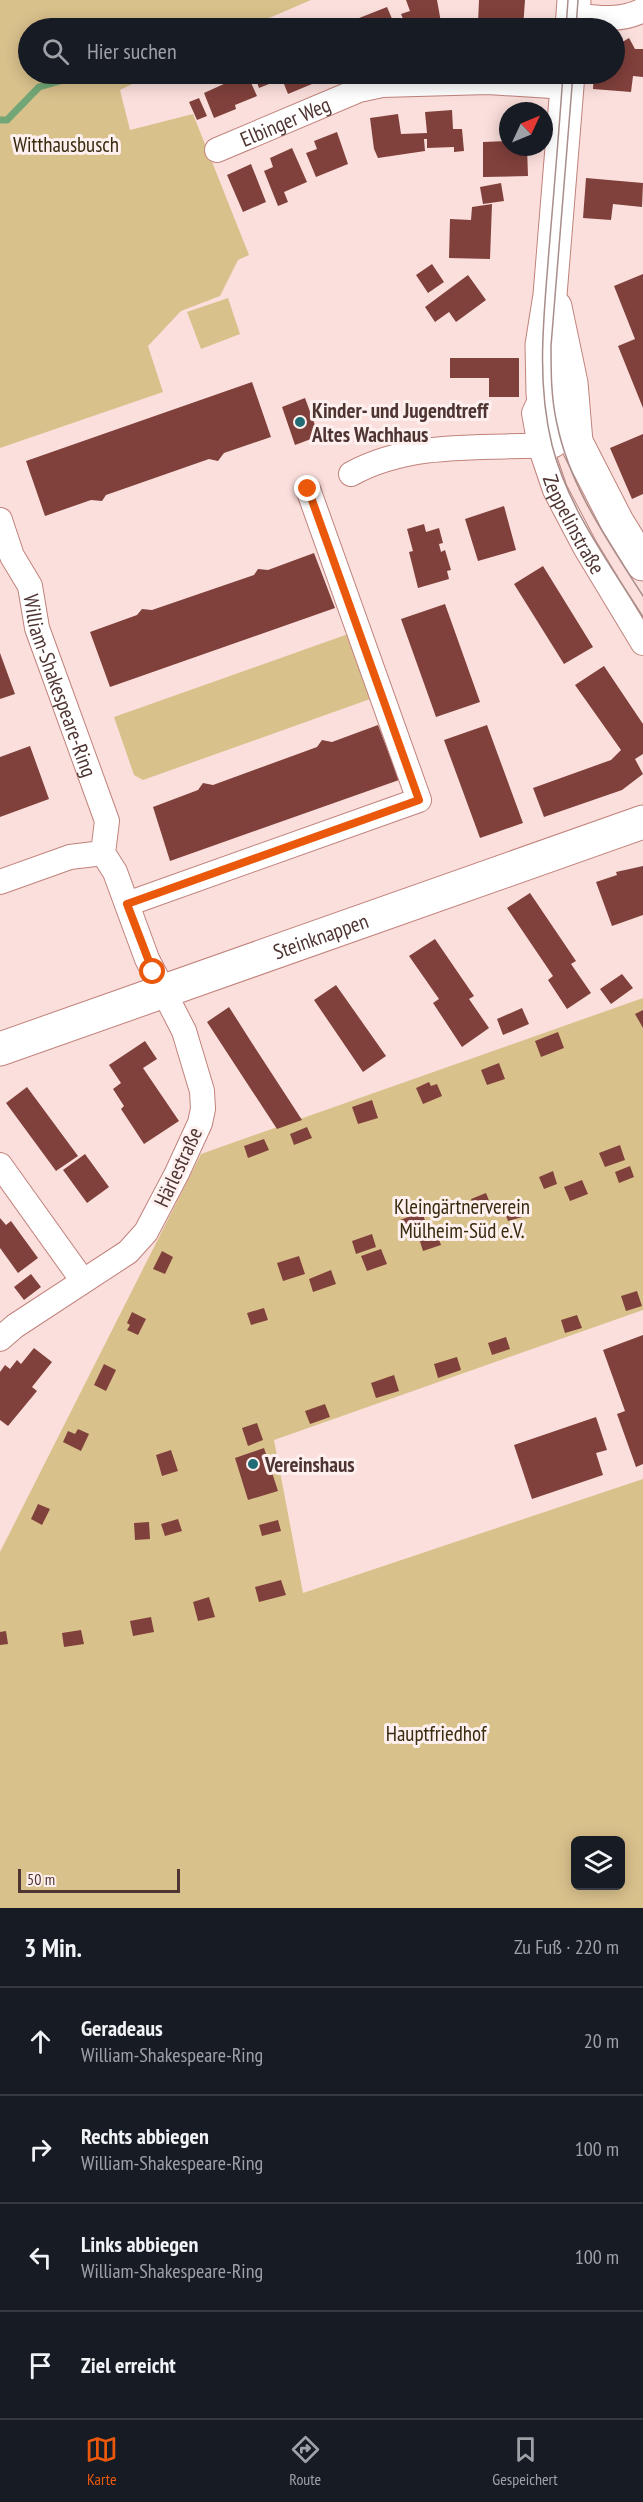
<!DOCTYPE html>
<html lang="de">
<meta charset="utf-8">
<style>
:root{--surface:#171b24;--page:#20242c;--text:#f1f3f6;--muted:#9ea1a6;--line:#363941;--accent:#ea580c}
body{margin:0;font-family:"PT Sans Narrow",sans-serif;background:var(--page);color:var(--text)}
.controls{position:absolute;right:18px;bottom:18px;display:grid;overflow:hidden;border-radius:9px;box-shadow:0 3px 15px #0003}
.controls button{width:54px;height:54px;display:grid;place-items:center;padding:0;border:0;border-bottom:2px solid var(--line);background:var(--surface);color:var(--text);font:30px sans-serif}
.compass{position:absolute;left:499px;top:102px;width:54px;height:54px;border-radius:50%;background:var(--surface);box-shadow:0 3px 15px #0003;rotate:46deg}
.scale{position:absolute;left:18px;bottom:15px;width:162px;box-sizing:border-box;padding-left:6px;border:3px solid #4f3532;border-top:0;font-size:16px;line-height:21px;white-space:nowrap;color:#4f3532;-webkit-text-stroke:4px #fef0ee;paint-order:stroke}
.stop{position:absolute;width:18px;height:18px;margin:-14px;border:4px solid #ea580c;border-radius:50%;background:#fff}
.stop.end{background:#ea580c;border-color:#fff;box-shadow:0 2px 6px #0008}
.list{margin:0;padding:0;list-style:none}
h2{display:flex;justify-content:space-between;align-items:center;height:78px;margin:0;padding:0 24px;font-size:26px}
h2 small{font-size:20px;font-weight:400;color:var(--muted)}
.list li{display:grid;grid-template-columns:39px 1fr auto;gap:18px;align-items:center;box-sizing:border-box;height:108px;padding:0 24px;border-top:2px solid var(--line)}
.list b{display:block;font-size:22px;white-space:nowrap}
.list p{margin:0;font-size:20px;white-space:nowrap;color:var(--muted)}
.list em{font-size:20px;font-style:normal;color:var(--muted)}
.icon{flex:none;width:33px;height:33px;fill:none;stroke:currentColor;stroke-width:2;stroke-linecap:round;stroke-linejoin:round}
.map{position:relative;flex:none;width:643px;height:1908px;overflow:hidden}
.search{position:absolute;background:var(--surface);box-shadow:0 3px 15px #0003;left:18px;right:18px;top:18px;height:66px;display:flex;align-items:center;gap:15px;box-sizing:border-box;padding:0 21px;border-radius:33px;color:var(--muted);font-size:22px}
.sheet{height:510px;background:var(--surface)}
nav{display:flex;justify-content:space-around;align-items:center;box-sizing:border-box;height:84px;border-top:2px solid var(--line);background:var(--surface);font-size:16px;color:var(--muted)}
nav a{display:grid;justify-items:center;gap:3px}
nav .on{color:var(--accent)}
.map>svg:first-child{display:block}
.green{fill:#d9c18c;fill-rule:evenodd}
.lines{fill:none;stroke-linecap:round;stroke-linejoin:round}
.stream{stroke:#72a676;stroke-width:7}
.building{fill:#80403b}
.street-casing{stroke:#c0827b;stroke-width:26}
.secondary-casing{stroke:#c0827b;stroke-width:35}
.street{stroke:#fff;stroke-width:24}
.secondary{stroke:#fff;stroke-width:33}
.tram{stroke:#a88d8a;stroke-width:1.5}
.route{stroke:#ea580c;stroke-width:8}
.poi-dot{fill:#226c75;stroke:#fef0ee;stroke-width:2}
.labels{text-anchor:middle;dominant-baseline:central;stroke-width:6;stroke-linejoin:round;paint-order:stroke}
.street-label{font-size:21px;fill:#4f3532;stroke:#fef0ee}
.park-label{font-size:21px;fill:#382b0e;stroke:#fef0ee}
.poi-label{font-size:21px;font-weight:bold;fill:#4f3532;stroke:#fef0ee;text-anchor:start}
</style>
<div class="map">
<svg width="643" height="1908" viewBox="0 0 643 1908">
<rect width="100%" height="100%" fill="#fbdfdc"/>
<path class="green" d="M0,0h311l-65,28h-218v46h125l-33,16 10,40 63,-16 56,141 -11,5 -18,36 -39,15 -33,35 15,46 -163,56z
M228,298l12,36 -39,15 -14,-37z
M351,633l22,65 -230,82 -9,-5 -20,-58z
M643,998v312l-369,130 29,153 340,-114v429h-643v-356l201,-398zM576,1840h44v46h-44z"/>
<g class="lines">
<path class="stream" d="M0,120h7l32,-33 35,-10 6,-3"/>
</g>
<path class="building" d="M406,0h31l5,28h-35l-6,-14 9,-3z
M479,0h46l-2,28h-62v-5l17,1z
M387,7l9,21h-50l-2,-4z
M629,38l6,11h8v28l-10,-1 -2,16 -38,-3 1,-15h20v-27z
M241,74h6l10,22 -22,9 1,4 -22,9 -10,-25 22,-10 -2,-3z
M254,74h11l4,10 -10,4z
M268,74h68l-48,20 -6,-15 -10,5z
M199,98l8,18 -10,4 -8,-18z
M452,110l1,19h9l2,22 -10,1v-5l-27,1v-9h-3l1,12 -47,7 -4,-9 -4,-31 28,-4 3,20 26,-1 -2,-21z
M337,132l11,32 -32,13 -10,-24 11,-4 -3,-8z
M508,141v6h19l1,29 -45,1v-35z
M292,148l15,34 -23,10 4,10 -10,4 -14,-35 9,-4 -3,-9z
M251,164l15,38 -23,10 -16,-37z
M586,178l57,5 -1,24 -29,-3 -2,16 -28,-2z
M501,183l3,18 -21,3 -3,-17z
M492,204l-2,55 -41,-1 1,-39 21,1 1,-13z
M432,264l12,18 -16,11 -12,-18z
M643,274v134l-25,-62 17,-7 -21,-53z
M468,275l18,25 -30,22 -7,-10 -14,10 -10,-15z
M450,358h69v39h-30v-19h-39z
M252,382l19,55 -47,16 -6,8 -9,-2 -103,36 -4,6 -11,-1 -46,16 -19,-55z
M305,398l14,38 -24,9 -13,-38z
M643,434v60l-11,5 -22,-51z
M504,506l12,44 -38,11 -13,-42z
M424,524l2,8 13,-4 4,15 -4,1 2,8 4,-2 6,20 -4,1 2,8 -31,9 -9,-36 4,-1 -6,-22z
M314,553l21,55 -225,79 -20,-55 47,-17 5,-6 10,1 102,-35 4,-6 10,1z
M543,566l50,81 -29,17 -50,-80z
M445,604l35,98 -44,15 -35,-98z
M0,653l15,41 -15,5z
M604,666l39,58v30l-8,5 8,15 -21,16 -78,27 -11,-29 78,-28 10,-10 -46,-65z
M378,725l21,55 -229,81 -17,-54 45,-17 5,-7 10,2 104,-38 5,-7 10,2z
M487,725l36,98 -43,15 -36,-98z
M30,746l19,53 -49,18v-60z
M643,866v49l-31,11 -16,-44 21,-7 -1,-3z
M530,893l46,68 -5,3 20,29 -24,16 -19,-29 5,-4 -46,-68z
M435,939l39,57 -5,3 20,29 -27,19 -29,-44 6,-4 -30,-43z
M622,974l11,14 -22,16 -11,-15z
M336,985l50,71 -23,16 -49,-72z
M229,1007l21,33 52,80 -25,9 -70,-107z
M522,1008l7,16 -26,11 -6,-16z
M643,1010v18l-8,-14z
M558,1032l6,16 -23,9 -6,-16z
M145,1041l12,18 -14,9 36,53 -35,23 -23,-35 3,-3 -11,-17 8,-6 -12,-18z
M499,1063l6,16 -18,6 -6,-15z
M429,1082l2,4 6,-2 5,12 -19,8 -7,-16z
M27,1087l51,69 -22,15 -50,-68z
M372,1100l6,18 -20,6 -6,-17z
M307,1127l5,11 -18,7 -4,-11z
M264,1139l5,11 -21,8 -4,-12z
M620,1145l5,15 -20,7 -6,-14z
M85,1154l24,33 -22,16 -24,-33z
M630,1166l4,11 -15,6 -4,-11z
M553,1171l4,13 -13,5 -5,-12z
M582,1180l6,14 -18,7 -6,-14z
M486,1193l6,15 -15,6 -6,-15z
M522,1202l4,14 -18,5 -5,-13z
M422,1212l5,14 -21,8 -6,-14z
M0,1218l6,7 5,-4 27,37 -20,15 -18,-25z
M436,1230l5,15 -18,6 -5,-16z
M372,1234l4,13 -20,7 -4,-13z
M381,1249l6,15 -20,7 -6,-15z
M162,1251l11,6 -8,17 -12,-5z
M299,1256l6,18 -22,7 -6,-18z
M331,1270l5,14 -23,8 -4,-13z
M31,1274l10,13 -17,13 -10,-13z
M637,1291l5,15 -16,5 -5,-15z
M264,1308l4,12 -17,5 -4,-12z
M132,1312l14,7 -8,16 -11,-5 3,-5 -3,-2z
M577,1315l5,13 -17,5 -4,-13z
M643,1335v129l-7,3 -19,-53 8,-3 -22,-61z
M506,1337l4,12 -18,6 -4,-12z
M34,1348l18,14 -20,25 5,4 -29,35 -8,-6v-48l5,-7 5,4 7,-9 4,4z
M457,1357l4,13 -23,8 -4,-14z
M104,1364l12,6 -10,21 -12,-6z
M394,1375l5,16 -23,7 -5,-15z
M325,1404l5,13 -20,7 -5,-13z
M596,1417l11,33 -11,3 7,22 -71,24 -18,-54z
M257,1423l6,17 -15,6 -6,-18z
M78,1429l11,5 -8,17 -18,-9 5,-11 7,3z
M264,1448l14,43 -30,9 -13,-42z
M171,1450l7,21 -16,5 -6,-21z
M38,1504l12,5 -8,16 -11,-6z
M178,1519l4,12 -17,5 -4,-12z
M278,1520l3,11 -19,5 -3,-11z
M149,1522l1,17 -15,1 -1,-17z
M281,1580l5,15 -27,7 -4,-15z
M209,1597l6,20 -17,4 -5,-19z
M151,1617l3,15 -21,4 -3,-15z
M81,1630l3,14 -20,3 -2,-14z
M6,1631l2,13 -8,1v-13z"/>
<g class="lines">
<g class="street-casing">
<g id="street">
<path d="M573,15c24,3 48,7 70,-5"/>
<path id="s1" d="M217,150l142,-60 23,-5 106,-3 79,5"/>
<path id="s2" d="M543,394l-9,19 6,33 15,44 30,57 58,96"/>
<path d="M351,474c62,-34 135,-25 203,-29"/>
<path id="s3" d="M0,520l12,36 18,30 7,42 70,193 -4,32 12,19 32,87 37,72 18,60 1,18 -3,14 -23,50 -31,59 -18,20 -113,74 -15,13"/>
<path d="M0,882l70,-25 33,-4"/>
<path d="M127,904l292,-104 -111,-311"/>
<path d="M0,1165l83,116"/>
</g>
</g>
<g class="secondary-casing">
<g id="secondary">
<path d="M572,28l2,-28"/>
<path d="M568,74l-18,221 -8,50 1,49 13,29 20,19 41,80 26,42"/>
<path d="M555,307l16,76 5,59"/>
<path id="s4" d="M0,1049l643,-227"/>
</g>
</g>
<use href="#street" class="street"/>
<use href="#secondary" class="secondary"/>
<path class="tram" d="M566,28l2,-28
M576,28l2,-28
M563,74c-4,58 -9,117 -14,176 -5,66 -13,130 3,195 16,63 57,118 91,172
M573,74l-22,272c0,26 0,52 6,78 13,64 52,118 86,172"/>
</g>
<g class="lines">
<path class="route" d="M153,972l-26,-68 292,-104 -111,-311"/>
</g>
<g class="poi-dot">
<circle cx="300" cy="422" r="6"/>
<circle cx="253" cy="1464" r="6"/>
</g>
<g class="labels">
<g class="street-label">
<text stroke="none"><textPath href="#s1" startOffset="74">Elbinger Weg</textPath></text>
<text stroke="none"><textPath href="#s2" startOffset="140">Zeppelinstraße</textPath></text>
<text stroke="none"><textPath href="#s3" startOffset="177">William-Shakespeare-Ring</textPath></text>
<text stroke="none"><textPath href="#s4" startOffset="340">Steinknappen</textPath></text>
<text transform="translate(178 1167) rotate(-65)">Härlestraße</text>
</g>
<g class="park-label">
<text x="66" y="144">Witthausbusch</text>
<text x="462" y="1206">Kleingärtnerverein<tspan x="462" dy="24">Mülheim-Süd e.V.</tspan></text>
<text x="436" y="1733">Hauptfriedhof</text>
</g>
<g class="poi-label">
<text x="312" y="410">Kinder- und Jugendtreff<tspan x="312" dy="24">Altes Wachhaus</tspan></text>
<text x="265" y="1464">Vereinshaus</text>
</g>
</g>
</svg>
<div class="controls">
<button><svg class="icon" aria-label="layers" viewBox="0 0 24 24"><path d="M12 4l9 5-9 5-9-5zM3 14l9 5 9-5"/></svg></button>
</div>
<svg class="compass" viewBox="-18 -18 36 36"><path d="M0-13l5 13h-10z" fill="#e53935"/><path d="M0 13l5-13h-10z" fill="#9ea1a6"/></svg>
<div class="scale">50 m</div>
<div class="stop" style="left:153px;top:972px"></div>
<div class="stop end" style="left:308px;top:489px"></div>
<div class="search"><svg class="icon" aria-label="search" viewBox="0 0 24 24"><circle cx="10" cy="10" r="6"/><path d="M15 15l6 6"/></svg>Hier suchen</div>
</div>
<section class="sheet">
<h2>3 Min.<small>Zu Fuß · 220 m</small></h2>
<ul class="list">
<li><svg class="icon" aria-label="ahead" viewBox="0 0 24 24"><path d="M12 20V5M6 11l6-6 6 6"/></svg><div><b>Geradeaus</b><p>William-Shakespeare-Ring</p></div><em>20 m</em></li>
<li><svg class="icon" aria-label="right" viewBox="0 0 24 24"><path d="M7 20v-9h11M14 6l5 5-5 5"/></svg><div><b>Rechts abbiegen</b><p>William-Shakespeare-Ring</p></div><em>100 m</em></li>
<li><svg class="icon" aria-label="left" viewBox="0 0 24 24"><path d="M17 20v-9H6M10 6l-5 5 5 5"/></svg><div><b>Links abbiegen</b><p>William-Shakespeare-Ring</p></div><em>100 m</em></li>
<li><svg class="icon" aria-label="arrive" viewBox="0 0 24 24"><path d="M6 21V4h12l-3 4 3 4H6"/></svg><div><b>Ziel erreicht</b></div></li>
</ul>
</section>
<nav>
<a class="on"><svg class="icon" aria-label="map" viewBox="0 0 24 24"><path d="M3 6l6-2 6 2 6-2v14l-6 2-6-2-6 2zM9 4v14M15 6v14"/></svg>Karte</a>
<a><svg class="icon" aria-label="directions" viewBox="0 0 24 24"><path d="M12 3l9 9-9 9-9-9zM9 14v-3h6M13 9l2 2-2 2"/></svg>Route</a>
<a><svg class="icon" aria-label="saved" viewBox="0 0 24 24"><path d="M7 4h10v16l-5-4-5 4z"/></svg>Gespeichert</a>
</nav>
